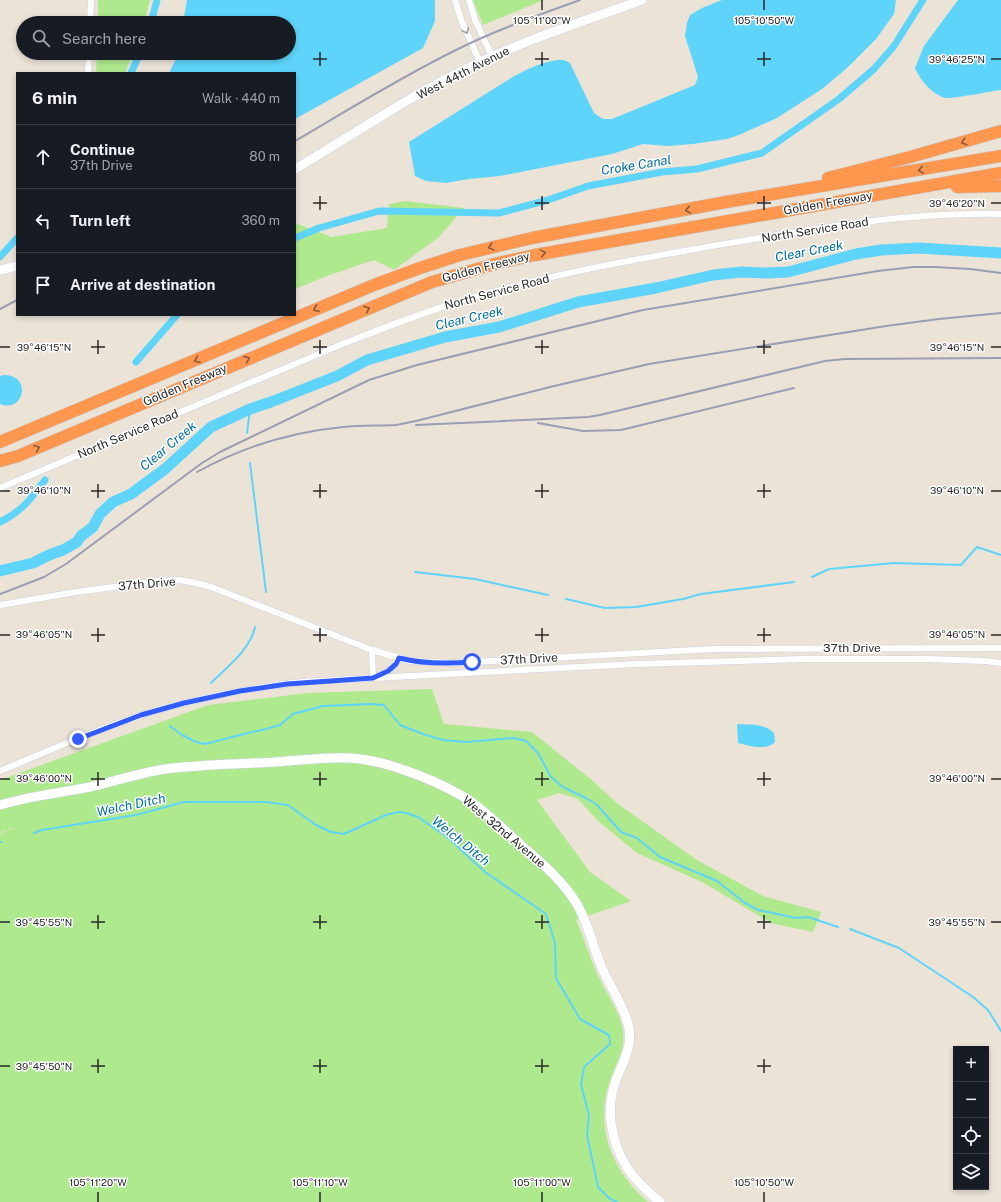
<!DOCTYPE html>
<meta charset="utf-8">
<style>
:root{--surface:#171b24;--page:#20242c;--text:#f1f3f6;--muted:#9ea1a6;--line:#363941}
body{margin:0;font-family:"Public Sans",sans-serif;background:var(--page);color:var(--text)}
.controls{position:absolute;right:12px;bottom:12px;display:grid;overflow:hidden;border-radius:0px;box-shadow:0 2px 6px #0003}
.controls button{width:36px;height:36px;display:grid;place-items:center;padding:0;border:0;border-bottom:1px solid var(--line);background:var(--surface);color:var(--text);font:20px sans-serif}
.stop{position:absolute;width:12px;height:12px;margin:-9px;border:3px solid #315cff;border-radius:50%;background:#fff}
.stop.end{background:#315cff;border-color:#fff;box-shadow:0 1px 4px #0008}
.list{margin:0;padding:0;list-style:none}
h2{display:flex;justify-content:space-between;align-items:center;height:52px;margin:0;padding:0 16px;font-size:17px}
h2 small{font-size:13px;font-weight:400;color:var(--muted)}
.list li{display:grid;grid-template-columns:26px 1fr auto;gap:12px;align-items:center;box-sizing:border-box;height:64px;padding:0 16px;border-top:1px solid var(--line)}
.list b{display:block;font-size:15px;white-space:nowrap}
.list p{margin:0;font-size:13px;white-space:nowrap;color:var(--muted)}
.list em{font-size:13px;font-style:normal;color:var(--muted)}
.icon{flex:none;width:22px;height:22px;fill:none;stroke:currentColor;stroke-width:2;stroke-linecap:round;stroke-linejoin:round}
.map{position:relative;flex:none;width:1001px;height:1202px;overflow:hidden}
.search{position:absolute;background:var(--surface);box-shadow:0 2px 6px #0003;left:16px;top:16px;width:280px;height:44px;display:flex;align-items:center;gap:10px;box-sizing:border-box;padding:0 14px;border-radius:22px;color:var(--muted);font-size:15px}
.panel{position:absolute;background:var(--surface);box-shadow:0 2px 6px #0003;left:16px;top:72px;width:280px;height:244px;border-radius:0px}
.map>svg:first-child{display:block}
.green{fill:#afe98d}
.water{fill:#5ed4fa}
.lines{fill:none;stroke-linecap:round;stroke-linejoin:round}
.stream{stroke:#5ed4fa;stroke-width:2}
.canal{stroke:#5ed4fa;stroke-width:7}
.river{stroke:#5ed4fa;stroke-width:11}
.street-casing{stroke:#ccd1e3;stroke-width:7}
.secondary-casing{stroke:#ccd1e3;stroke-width:10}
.highway-casing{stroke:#c7c7c7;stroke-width:13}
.street{stroke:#fff;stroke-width:6}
.secondary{stroke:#fff;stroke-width:9}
.highway{stroke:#ff974f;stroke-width:12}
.rail{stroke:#9a9eb4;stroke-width:2}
.oneway{stroke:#9e9e9e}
.oneway2{stroke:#895a3a}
.route{stroke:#315cff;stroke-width:5}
.ticks{fill:none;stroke:#282828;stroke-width:1.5}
.labels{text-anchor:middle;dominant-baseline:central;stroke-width:3;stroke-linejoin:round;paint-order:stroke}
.street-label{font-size:12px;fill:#282828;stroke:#fff}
.water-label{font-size:13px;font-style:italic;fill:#006fa3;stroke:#fff}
.ticks-label{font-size:10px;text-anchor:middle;fill:#282828;stroke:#fff;stroke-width:3;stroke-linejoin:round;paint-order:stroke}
</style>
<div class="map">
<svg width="1001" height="1202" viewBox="0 0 1001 1202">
<rect width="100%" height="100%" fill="#ece3d7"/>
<path class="green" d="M98,0h52l-6,23h-46z
M473,0h71l-61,25z
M97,53h36l-8,20h-29z
M406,201l58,7 -25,29 -45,33 -20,-10 -47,16 -32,13v-66l37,14 55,-9 2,-24z
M432,689l12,35 88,8 61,49 25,23 79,56 66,36 58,16 -8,20 -42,-9 -69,-41 -65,-29 -39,-32 -20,-22 -19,-6 -22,7 53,72 41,29 -55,19c8,17 13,36 21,53 8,19 23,38 26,58 3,19 -7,32 -13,49 -16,47 2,91 38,122h-648v-369l21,-7 -21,6v-52l208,-75 99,-12z"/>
<path class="water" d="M187,0h248v21l-12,27 -128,71v-46h-126l8,-16 1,-4h111v-30h-106z
M722,0h174l-2,14 -18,25 -30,30 -24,20 -45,29 -38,17 -12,4 -34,5 -25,2 -25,-2 -31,10 -112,22 -31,3 -23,4 -20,-2 -11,-5 -6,-34c22,-14 45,-28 67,-42 24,-15 54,-37 82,-40 5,-1 8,1 12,3l24,50 9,6h9l83,-34 3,-8 -13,-41 2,-13 3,-8 12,-7z
M958,0h43v90c-9,1 -49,9 -56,8 -13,-4 -25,-18 -30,-30l9,-22z
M3,375c30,-1 21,39 -3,29v-28z
M737,724c13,1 27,-1 37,9l1,9c-9,9 -26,4 -37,1z"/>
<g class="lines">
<path class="stream" d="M247,433l3,-24
M250,463l16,129
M415,572l60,7 73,16
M812,577l17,-8 65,-6 67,2 16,-18 24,8
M566,599l39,9 31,-1 47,-8 18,-5 93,-12
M211,683c16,-16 39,-33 44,-56
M170,726l12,9 14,7 9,2 43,-11 18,-4 14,-4 13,-11 30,-8 48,-2 13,1 16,20 23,9 20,6 23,2 48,-4 12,3 12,12 13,24 12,10 23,11 11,7 24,27 16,6 23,19 57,24 28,22 13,7 38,8 12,-1 30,10
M34,833l8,-3 94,-15 48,-13h82l22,3 28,20 15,7 13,2 42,-19 12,-3 8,1 12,4 29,20 38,35 61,42 9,29 1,35 24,41 29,16 1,9 -26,23 -3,17 8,32 -2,19 11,52 12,12 7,3
M0,842h1
M850,929l49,19 74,49 15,13 13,21"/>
<path class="canal" d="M151,23l6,-23
M131,73l9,-20
M295,238l24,-10 60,-17 120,2 49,-13 40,-14 74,-14 35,-3 65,-16 77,-54 35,-30 20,-23 29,-46
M0,257l17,-19
M136,362l41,-47
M0,522c21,-10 31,-23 45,-42"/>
<path class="river" d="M0,571l33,-8 16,-8 14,-5 14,-8 4,-6 12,-9 7,-13 13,-12 18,-8 34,-25 46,-42 39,-18 21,-7 66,-26 30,-16 78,-23 54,-10 79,-25 78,-14 57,-13 29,-3 25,1 21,-1 68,-18 25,-4 38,-2 82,5"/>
<g class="street-casing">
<path id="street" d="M455,0l7,22 18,40
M469,0l6,20 17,36
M90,23l1,-23
M88,73l1,-20
M0,488l340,-143c41,-16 83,-33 125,-45 92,-28 188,-44 283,-60 84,-14 167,-28 253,-26
M0,605l76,-13 83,-11 21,-1 16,3 15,4 161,63 38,11 45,2 259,-14 287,-1
M377,676c10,-4 17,-8 22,-18
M373,678l263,-14 167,-5h125l57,2 16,2
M0,771c60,-25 121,-53 184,-68 34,-8 68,-15 102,-19 29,-4 58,-4 87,-6l-1,-28"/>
</g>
<g class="secondary-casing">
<path id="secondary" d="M295,169c58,-34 114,-73 175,-102 54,-27 115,-46 172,-67
M0,270l17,-4
M0,805c29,-9 60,-12 90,-18 25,-6 50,-14 75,-18 37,-5 74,-5 111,-7 30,-2 62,-7 91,-2 30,5 78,24 103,41 18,13 35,29 51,44 19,17 40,34 54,56 13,20 17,44 27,67 8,19 21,36 26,56 6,20 -5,38 -12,56 -5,14 -7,27 -5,42 5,37 21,57 49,80"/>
</g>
<g class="highway-casing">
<path id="highway" d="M828,178l82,-21 91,-26
M957,187l44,-1
M0,442l374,-157 46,-17 40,-13 72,-17 194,-36 275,-46
M0,461l18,-5 414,-174 66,-19 37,-8 466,-82"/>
</g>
<use href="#street" class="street"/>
<use href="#secondary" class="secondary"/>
<use href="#highway" class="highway"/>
<path class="rail" d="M295,141c53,-31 106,-64 161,-91 40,-20 83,-35 124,-50
M0,309l17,-9
M501,421l87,-4 12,-2 225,-54 20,-2 156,-1
M538,423l45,8 38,-1 173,-42
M416,425l90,-4
M197,472c45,-25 95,-40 146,-45 17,-2 35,-1 52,-2 7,-1 15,-3 21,-4l134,-34 99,-23 237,-38 53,-7 62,-6
M0,594l44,-17 22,-13 136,-101 18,-11 149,-72 48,-15 226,-55 235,-39 35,-4h22l35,2 31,4"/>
</g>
<defs><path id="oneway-chevron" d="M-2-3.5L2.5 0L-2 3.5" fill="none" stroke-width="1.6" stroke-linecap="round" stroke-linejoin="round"/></defs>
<use class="oneway" href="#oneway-chevron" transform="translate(466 31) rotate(66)"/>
<g class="oneway2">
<use href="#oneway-chevron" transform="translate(964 142) rotate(164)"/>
<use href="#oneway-chevron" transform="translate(921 170) rotate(170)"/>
<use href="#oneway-chevron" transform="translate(688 210) rotate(170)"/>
<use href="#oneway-chevron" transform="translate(491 247) rotate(165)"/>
<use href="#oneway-chevron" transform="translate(543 253) rotate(-10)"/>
<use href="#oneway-chevron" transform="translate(316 309) rotate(157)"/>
<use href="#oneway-chevron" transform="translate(367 309) rotate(-23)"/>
<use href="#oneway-chevron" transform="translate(247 359) rotate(-23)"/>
<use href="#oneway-chevron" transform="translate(197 360) rotate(157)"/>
<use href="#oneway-chevron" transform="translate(37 448) rotate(-23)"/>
</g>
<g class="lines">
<path class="route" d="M78,739l63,-24 43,-12 56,-12 47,-7 86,-6 15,-7 8,-7 3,-6c24,6 48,6 73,4"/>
</g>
<path class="ticks" d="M542,0v10M764,0v10M320,52v14M542,52v14M764,52v14M313,59h14M535,59h14M757,59h14M991,59h10M320,196v14M542,196v14M764,196v14M313,203h14M535,203h14M757,203h14M991,203h10M98,340v14M320,340v14M542,340v14M764,340v14M0,347h10M91,347h14M313,347h14M535,347h14M757,347h14M991,347h10M98,484v14M320,484v14M542,484v14M764,484v14M0,491h10M91,491h14M313,491h14M535,491h14M757,491h14M991,491h10M98,628v14M320,628v14M542,628v14M764,628v14M0,635h10M91,635h14M313,635h14M535,635h14M757,635h14M991,635h10M98,772v14M320,772v14M542,772v14M764,772v14M0,779h10M91,779h14M313,779h14M535,779h14M757,779h14M991,779h10M98,915v14M320,915v14M542,915v14M764,915v14M0,922h10M91,922h14M313,922h14M535,922h14M757,922h14M991,922h10M98,1059v14M320,1059v14M542,1059v14M764,1059v14M0,1066h10M91,1066h14M313,1066h14M535,1066h14M757,1066h14M98,1192v10M320,1192v10M542,1192v10M764,1192v10"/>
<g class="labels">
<g class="street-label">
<text transform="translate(463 73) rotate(-27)">West 44th Avenue</text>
<text transform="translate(828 203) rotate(-10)">Golden Freeway</text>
<text transform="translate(815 230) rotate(-9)">North Service Road</text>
<text transform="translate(486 267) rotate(-15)">Golden Freeway</text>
<text transform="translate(497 292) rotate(-15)">North Service Road</text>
<text transform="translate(185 385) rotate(-23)">Golden Freeway</text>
<text transform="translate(128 434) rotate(-23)">North Service Road</text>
<text transform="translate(147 584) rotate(-5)">37th Drive</text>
<text x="852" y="648">37th Drive</text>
<text transform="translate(529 659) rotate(-3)">37th Drive</text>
<text transform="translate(504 832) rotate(40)">West 32nd Avenue</text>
</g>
<g class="water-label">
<text transform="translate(636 165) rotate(-9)">Croke Canal</text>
<text transform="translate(809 251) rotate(-11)">Clear Creek</text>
<text transform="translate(469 318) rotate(-13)">Clear Creek</text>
<text transform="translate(168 446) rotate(-40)">Clear Creek</text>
<text transform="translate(131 805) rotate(-12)">Welch Ditch</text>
<text transform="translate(461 841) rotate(39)">Welch Ditch</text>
</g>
</g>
<g class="ticks-label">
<text x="542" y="24">105°11'00"W</text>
<text x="764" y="24">105°10'50"W</text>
<text x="957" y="63">39°46'25"N</text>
<text x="957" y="207">39°46'20"N</text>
<text x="44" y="351">39°46'15"N</text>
<text x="957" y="351">39°46'15"N</text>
<text x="44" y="494">39°46'10"N</text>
<text x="957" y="494">39°46'10"N</text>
<text x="44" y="638">39°46'05"N</text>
<text x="957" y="638">39°46'05"N</text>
<text x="44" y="782">39°46'00"N</text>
<text x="957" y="782">39°46'00"N</text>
<text x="44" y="926">39°45'55"N</text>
<text x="957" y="926">39°45'55"N</text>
<text x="44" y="1070">39°45'50"N</text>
<text x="98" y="1186">105°11'20"W</text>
<text x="320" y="1186">105°11'10"W</text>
<text x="542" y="1186">105°11'00"W</text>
<text x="764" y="1186">105°10'50"W</text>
</g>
</svg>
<div class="controls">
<button>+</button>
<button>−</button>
<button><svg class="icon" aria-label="locate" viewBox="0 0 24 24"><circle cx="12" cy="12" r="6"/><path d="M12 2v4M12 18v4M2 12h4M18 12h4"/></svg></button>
<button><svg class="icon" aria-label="layers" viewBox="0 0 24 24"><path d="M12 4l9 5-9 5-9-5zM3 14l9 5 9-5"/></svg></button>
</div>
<div class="stop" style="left:472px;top:662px"></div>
<div class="stop end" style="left:78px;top:739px"></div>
<div class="search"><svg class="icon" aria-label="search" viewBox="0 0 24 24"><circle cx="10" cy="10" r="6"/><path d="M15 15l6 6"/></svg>Search here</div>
<section class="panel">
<h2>6 min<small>Walk · 440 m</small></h2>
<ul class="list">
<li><svg class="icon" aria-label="ahead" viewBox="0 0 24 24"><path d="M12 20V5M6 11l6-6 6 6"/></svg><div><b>Continue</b><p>37th Drive</p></div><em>80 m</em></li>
<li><svg class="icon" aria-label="left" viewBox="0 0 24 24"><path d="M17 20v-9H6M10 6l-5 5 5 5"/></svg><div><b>Turn left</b></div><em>360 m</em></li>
<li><svg class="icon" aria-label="arrive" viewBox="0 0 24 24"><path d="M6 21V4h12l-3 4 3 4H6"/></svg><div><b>Arrive at destination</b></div></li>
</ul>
</section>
</div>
